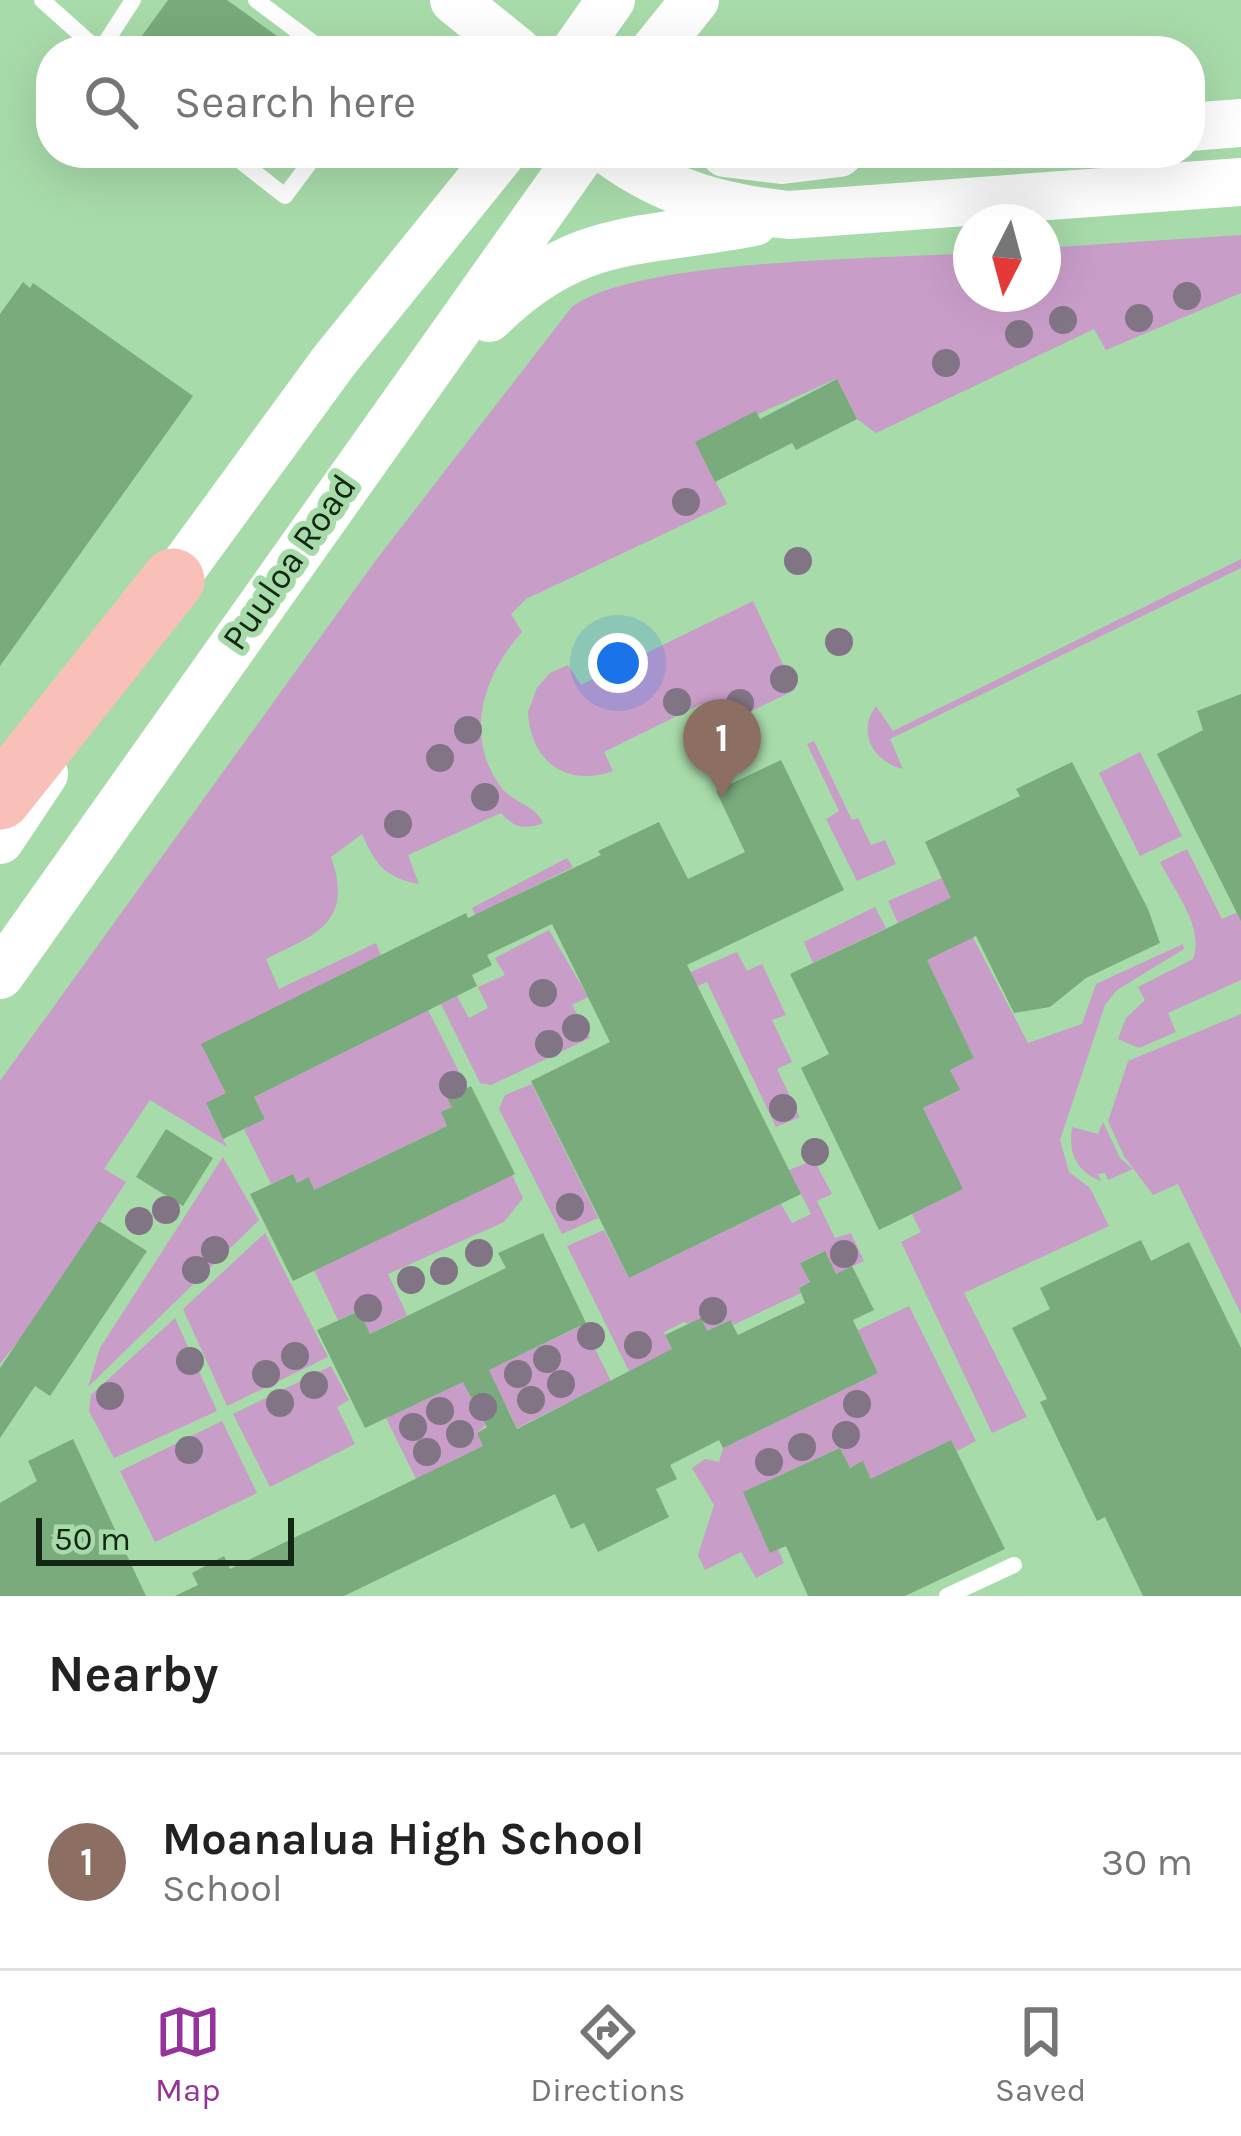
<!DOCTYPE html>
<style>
:root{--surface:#fff;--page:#f2f2f2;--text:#222;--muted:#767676;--line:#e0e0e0;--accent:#95339a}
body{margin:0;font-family:Karla,sans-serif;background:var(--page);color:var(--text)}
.compass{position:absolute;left:953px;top:204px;width:108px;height:108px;border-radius:50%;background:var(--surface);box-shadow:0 12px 48px #0002;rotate:186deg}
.scale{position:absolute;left:36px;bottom:30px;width:258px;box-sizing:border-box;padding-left:12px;border:6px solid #132714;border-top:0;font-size:33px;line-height:42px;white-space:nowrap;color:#132714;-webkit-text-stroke:9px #a8dbaa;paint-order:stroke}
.you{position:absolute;left:618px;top:663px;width:42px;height:42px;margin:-30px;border:9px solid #fff;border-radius:50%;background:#1a73e8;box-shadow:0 0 0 18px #1a73e833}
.badge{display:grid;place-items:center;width:78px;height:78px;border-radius:50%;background:var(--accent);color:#fff;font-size:39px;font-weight:700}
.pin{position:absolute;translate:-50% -99px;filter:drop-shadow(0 3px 6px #0008)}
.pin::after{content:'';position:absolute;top:63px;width:42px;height:36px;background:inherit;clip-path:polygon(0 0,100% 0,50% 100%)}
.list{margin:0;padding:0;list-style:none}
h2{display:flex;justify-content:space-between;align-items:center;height:156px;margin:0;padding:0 48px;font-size:51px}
h2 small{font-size:39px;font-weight:400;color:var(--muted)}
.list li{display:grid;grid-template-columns:78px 1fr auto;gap:36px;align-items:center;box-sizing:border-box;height:216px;padding:0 48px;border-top:3px solid var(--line)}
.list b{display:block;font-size:45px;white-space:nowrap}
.list p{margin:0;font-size:39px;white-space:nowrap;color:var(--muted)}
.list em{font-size:39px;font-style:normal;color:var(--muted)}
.icon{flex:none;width:66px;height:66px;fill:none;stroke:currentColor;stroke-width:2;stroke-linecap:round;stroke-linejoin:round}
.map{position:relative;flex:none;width:1241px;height:1596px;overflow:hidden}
.search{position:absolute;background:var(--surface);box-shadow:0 12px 48px #0002;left:36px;right:36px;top:36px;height:132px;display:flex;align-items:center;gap:30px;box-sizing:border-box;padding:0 42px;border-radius:48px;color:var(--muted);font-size:45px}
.sheet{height:372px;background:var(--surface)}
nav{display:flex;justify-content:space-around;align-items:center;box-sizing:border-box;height:168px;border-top:3px solid var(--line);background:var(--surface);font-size:33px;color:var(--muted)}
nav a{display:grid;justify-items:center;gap:6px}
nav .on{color:var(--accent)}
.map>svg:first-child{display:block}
.green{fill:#c89dc8}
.building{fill:#79ab7c}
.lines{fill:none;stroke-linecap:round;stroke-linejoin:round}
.lane{stroke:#fff;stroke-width:16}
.secondary{stroke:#fff;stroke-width:48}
.highway{stroke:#f9bfb9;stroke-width:63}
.tree{fill:#817484}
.labels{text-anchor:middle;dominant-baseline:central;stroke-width:12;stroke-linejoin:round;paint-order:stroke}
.street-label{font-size:36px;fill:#132714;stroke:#a8dbaa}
</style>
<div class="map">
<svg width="1241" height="1596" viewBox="0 0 1241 1596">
<rect width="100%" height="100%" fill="#a8dbaa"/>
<path class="green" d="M1241,235v58l-135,57 -12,-21 -218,104 -19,-14 -21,-40 -140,63 31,62 -201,95 -15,15 11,18c-38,42 -59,104 -21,155 12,16 35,18 42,36 -19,7 -28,5 -42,-10l-93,42 11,29c-35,-7 -43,-19 -57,-50l-31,23c23,65 -14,77 -65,102l13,30 97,-46 5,12 -155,138 -20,11 21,43 -77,-47 -46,69 22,13 -88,135 -38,47v-283l376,-521 195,-252c60,-49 312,-49 400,-55v41h72v-46z
M1241,559v9l-351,171 13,30c-29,-7 -47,-36 -27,-63l17,25z
M753,601l42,89 -79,38 -15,-24 -97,48 9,19c-46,17 -83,-10 -85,-59l9,-24 13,-15 18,-8 13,20z
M814,741l38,79 6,-2 13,27 14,-5 11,24 -39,17 -31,-62 13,-8 -32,-67z
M1140,752l42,84 -42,20 -41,-83z
M1187,849l35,70 19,-8v69l-73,33 8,19 -37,16 -21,-9 8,-21 19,-18 -7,-13 55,-28c12,-31 -19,-69 -33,-97z
M567,858l6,9 -73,36 17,35 -26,11 -19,-41z
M942,878l86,165 54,-19 14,-40 87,-40 1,5 -67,41 -12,15 -45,135 9,32 21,16 19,38 -145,67 63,124 -35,16 -91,-191 20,-10 -9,-18 50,-25 -39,-81 36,-17 -9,-21 24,-12 -67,-139 -9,4 -10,-22z
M875,907l11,21 -73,35 -9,-21z
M549,930l39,67 -16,8 18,33 -99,47 -11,-2 -39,-79 16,-8 12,22 19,-10 -10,-21 27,-12 -10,-17z
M737,952l10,19 15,-7 24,51 -14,5 20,42 -15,7 23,48 -24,10 -69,-145 -44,19 -7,-14z
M428,1010l39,78 -19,10 4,9 -11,5 6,14 -133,64 -5,-12 -12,5 -4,-9 -22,10 -27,-55 21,-10 -11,-22z
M1241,1014v300l-63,-130 -25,11 -29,-39 -16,-35 20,-60z
M532,1084l66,134 -36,16 -63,-125 6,-14z
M1103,1122l17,36 13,11 -25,11 -3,-7 -7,1 3,7c-25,-10 -33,-28 -29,-54l26,7z
M223,1157l36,63 -171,167 12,-39z
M814,1160l18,34 -15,7 18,37 16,-5 13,28 -28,13 -12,-23 -23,11 9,20 -11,5 2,6 -68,32 -4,-5 -22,11 -23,-9 -20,10 9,20 -44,19 -62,-125 37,-16 25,48 152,-74 11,19 19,-9 -22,-44z
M512,1175l11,23 -19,24 -116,52 19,41 -37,19 -12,-23 -20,9 -24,-50z
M265,1233l63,124 -101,49 -44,-97z
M909,1306l67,135 -19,10 -6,-11 -62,31 -13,18 -13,-27 -13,6 -10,-20 -96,44 26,60 8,-3 6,14 -28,15 -15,-26 -36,18 -7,-15 16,-50 -22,-37 13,-9 14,3 4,-14 155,-75 -20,-43z
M175,1318l42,93 -103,47 -25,-47 2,-16z
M583,1325l28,56 -94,47 -10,-21 -30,26 6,13 -67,33 -30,-61z
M331,1366l18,34 -12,7 18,37 -85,43 -37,-73z
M222,1421l35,72 -102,49 -35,-71z"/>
<path class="building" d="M168,0h59l71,51h-167z
M23,282l7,6 3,-5 160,113 -193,270v-352z
M837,379l20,40 -61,31 -4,-7 -77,39 -20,-40 61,-31 4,8z
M1241,694v227l-84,-167 46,-24 -6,-19z
M781,760l63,130 -157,75 114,229 -172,84 -98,-197 79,-39 -58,-118 -65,31 5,10 -20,10 5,11 -223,111 11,22 -42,20 -17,-36 20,-10 -25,-49 265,-131 2,5 133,-63 -3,-4 61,-29 29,57 57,-27 -29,-61z
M1072,762l76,147 12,34 -74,35 -36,29 -36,6 -38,-77 -49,24 47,98 -24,12 10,20 -37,18 40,81 -84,41 -78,-162 28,-14 -39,-80 161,-76 -26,-56 95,-46 -4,-7z
M471,1086l44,88 -222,107 -43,-87 43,-20 4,9 12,-6 5,13 133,-64 -6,-14 11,-5 -5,-9z
M166,1129l47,29 -30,48 -47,-29z
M99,1221l48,30 -97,145 -15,-10 -35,52v-70z
M543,1233l43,90 -97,47 28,59 155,-80 -7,-14 36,-17 6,13 23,-11 8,15 67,-32 -6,-15 11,-6 -10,-19 25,-12 11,23 16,-8 22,44 -21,10 25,53 -155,75 -4,-8 -49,25 7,14 -21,10 13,28 -71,35 -14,-29 -13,6 -16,-35 -211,102h-169l23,-11 -6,-12 32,-17 6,13 253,-123 -6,-13 10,-6 -24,-45 -98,46 -48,-98 42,-19 11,23 136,-66 -8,-15z
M1141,1240l10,21 38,-19 52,106v248h-98l-38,-79 -8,4 -57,-119 7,-3 -35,-71 38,-19 -10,-21z
M73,1439l64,138 9,19h-146v-93l37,-22 -9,-20z
M951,1440l54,109 -100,47h-97l-22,-50 -16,7 -27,-61 97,-44 10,20 13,-7 8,18z"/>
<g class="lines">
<path class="lane" d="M42,0l57,51
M256,0l68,51
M100,51l33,-51
M230,153l55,43 32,-43
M947,1596l67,-31"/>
<path class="secondary" d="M454,0l63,51
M575,51l36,-51
M654,51l41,-51
M1190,127l51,-4
M611,153c55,40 110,55 178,62l452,-33
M725,153l57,7 57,-7
M489,318c89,-88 153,-74 265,-96
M155,606l179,-245 168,-208
M0,840l44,-66
M0,975l582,-822"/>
<path class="highway" d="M0,798l173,-218"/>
</g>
<g class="tree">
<circle cx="1187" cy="296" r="14"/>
<circle cx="1139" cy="318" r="14"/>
<circle cx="1063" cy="320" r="14"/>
<circle cx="1019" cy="334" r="14"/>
<circle cx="946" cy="363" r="14"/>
<circle cx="686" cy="502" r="14"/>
<circle cx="798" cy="561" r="14"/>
<circle cx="839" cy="642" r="14"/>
<circle cx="784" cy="679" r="14"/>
<circle cx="677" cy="702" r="14"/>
<circle cx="740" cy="703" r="14"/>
<circle cx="468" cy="730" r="14"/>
<circle cx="440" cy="758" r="14"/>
<circle cx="485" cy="797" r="14"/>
<circle cx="398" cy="824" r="14"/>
<circle cx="543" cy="993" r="14"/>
<circle cx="576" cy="1028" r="14"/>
<circle cx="549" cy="1044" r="14"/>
<circle cx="453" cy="1085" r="14"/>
<circle cx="783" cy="1108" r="14"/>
<circle cx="815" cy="1152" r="14"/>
<circle cx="570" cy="1207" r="14"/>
<circle cx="166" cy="1210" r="14"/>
<circle cx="139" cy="1221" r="14"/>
<circle cx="215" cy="1250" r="14"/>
<circle cx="479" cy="1253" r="14"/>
<circle cx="844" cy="1254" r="14"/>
<circle cx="196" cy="1270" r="14"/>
<circle cx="444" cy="1271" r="14"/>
<circle cx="411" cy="1280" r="14"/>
<circle cx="368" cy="1308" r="14"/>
<circle cx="713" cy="1311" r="14"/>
<circle cx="591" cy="1336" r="14"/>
<circle cx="638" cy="1345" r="14"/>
<circle cx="295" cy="1356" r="14"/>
<circle cx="547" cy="1359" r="14"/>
<circle cx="190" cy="1361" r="14"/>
<circle cx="266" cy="1374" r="14"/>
<circle cx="518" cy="1374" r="14"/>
<circle cx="561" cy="1384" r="14"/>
<circle cx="314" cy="1385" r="14"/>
<circle cx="110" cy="1396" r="14"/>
<circle cx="531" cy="1400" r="14"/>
<circle cx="280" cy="1403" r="14"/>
<circle cx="857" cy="1404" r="14"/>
<circle cx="483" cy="1407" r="14"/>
<circle cx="440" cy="1411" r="14"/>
<circle cx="413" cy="1427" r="14"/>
<circle cx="460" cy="1434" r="14"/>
<circle cx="846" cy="1435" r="14"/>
<circle cx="802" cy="1447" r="14"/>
<circle cx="189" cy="1450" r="14"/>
<circle cx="427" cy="1452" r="14"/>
<circle cx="769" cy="1462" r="14"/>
</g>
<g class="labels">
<g class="street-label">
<text transform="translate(289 562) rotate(-55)">Puuloa Road</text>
</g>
</g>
</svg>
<svg class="compass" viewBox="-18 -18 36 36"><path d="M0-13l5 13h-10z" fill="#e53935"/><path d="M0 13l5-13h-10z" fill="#767676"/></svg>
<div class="scale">50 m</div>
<div class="you"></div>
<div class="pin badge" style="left:722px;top:798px;background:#8d6e63">1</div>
<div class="search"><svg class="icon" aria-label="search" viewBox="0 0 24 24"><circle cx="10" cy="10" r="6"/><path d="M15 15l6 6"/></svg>Search here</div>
</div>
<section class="sheet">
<h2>Nearby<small></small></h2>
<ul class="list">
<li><span class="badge" style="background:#8d6e63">1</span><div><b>Moanalua High School</b><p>School</p></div><em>30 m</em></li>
</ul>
</section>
<nav>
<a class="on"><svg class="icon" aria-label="map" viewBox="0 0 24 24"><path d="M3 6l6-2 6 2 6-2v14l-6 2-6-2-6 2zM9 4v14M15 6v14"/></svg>Map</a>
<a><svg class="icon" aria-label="directions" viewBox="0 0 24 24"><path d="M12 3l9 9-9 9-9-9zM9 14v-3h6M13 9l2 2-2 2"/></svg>Directions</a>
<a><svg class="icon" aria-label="saved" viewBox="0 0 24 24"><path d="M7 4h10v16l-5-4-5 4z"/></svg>Saved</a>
</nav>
